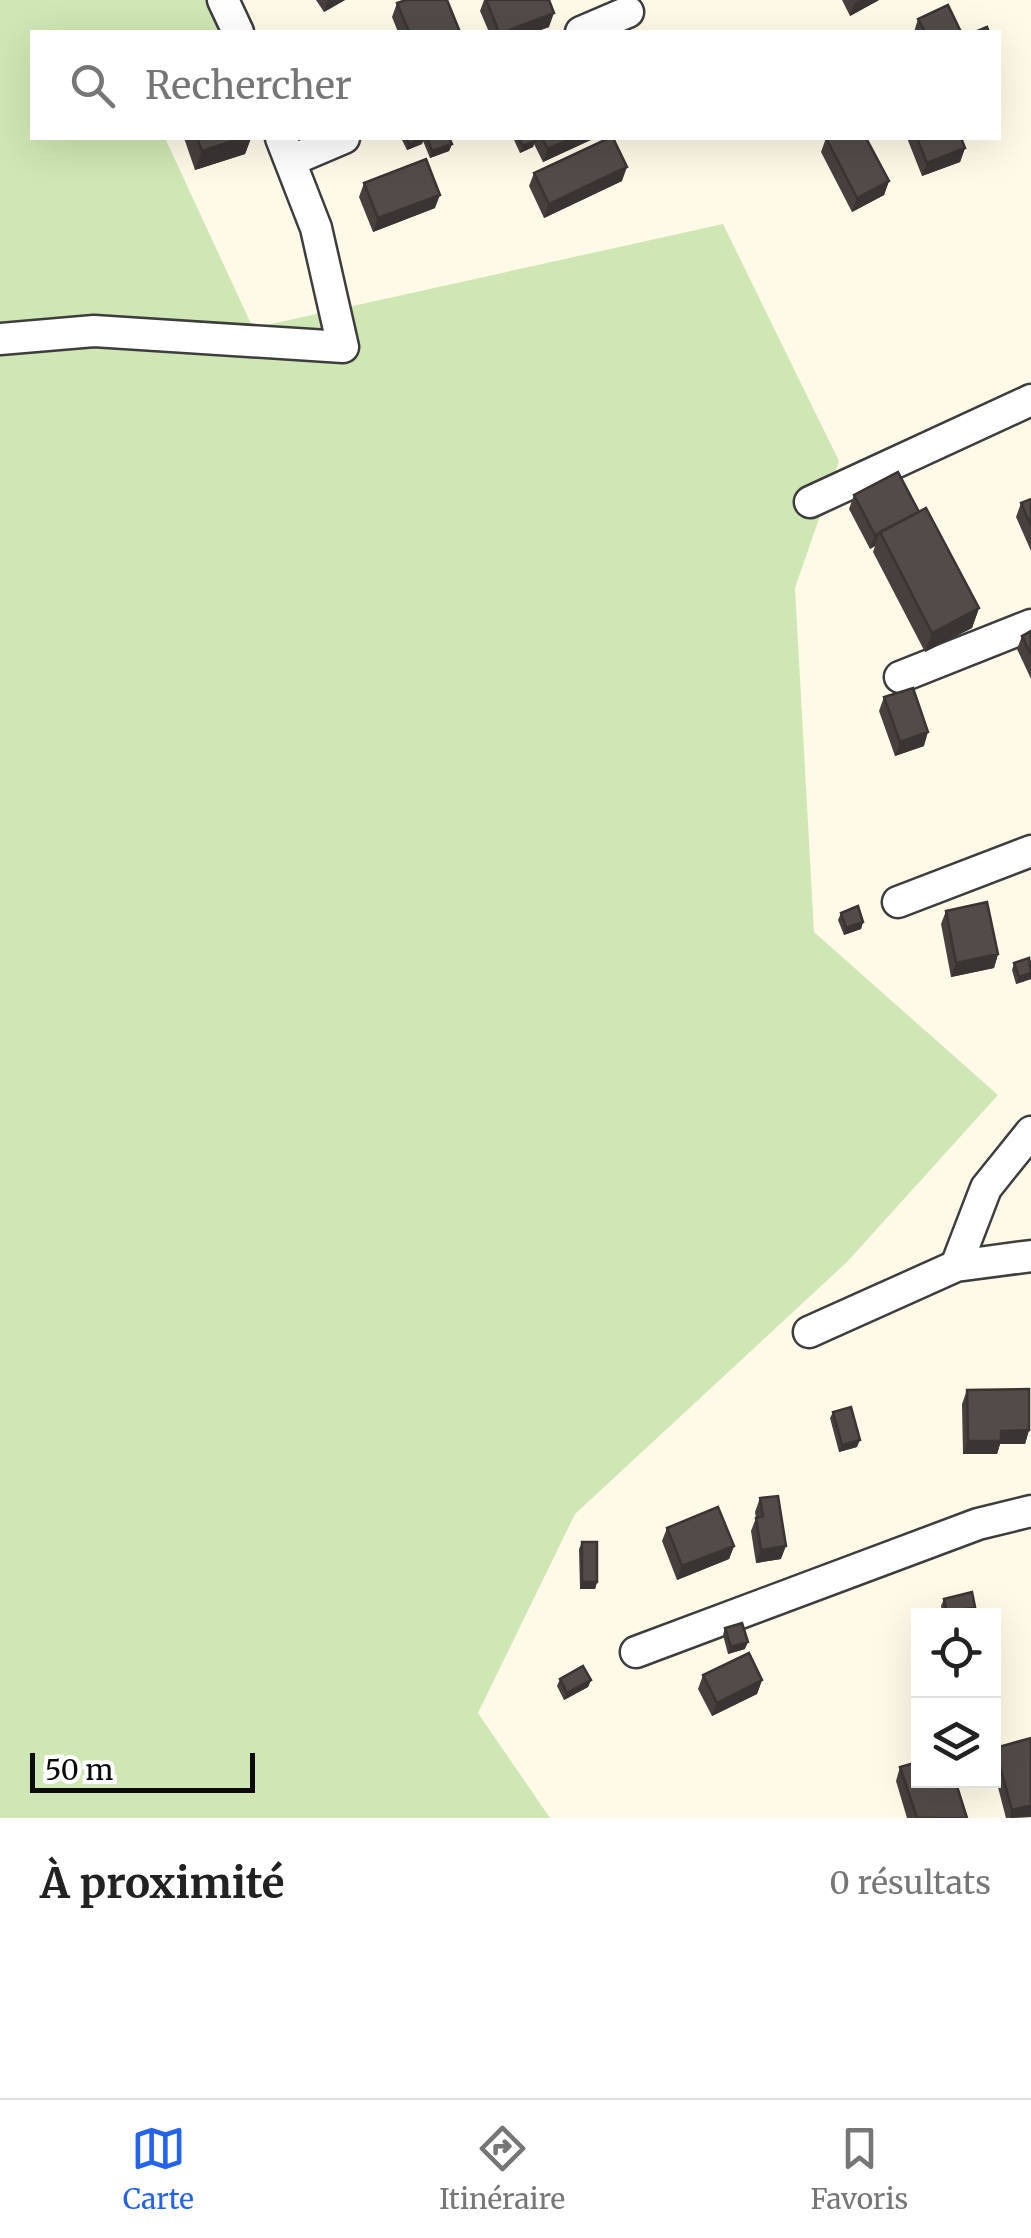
<!DOCTYPE html>
<html lang="fr">
<meta charset="utf-8">
<style>
:root{--surface:#fff;--page:#f2f2f2;--text:#222;--muted:#767676;--line:#e0e0e0;--accent:#2563eb}
body{margin:0;font-family:Merriweather,serif;background:var(--page);color:var(--text)}
.controls{position:absolute;right:30px;bottom:30px;display:grid;overflow:hidden;border-radius:0px;box-shadow:0 10px 40px #0002}
.controls button{width:90px;height:90px;display:grid;place-items:center;padding:0;border:0;border-bottom:2px solid var(--line);background:var(--surface);color:var(--text);font:50px sans-serif}
.scale{position:absolute;left:30px;bottom:25px;width:225px;box-sizing:border-box;padding-left:10px;border:5px solid #0a0a0a;border-top:0;font-size:28px;line-height:35px;white-space:nowrap;color:#0a0a0a;-webkit-text-stroke:8px #fff;paint-order:stroke}
.list{margin:0;padding:0;list-style:none}
h2{display:flex;justify-content:space-between;align-items:center;height:130px;margin:0;padding:0 40px;font-size:42px}
h2 small{font-size:32px;font-weight:400;color:var(--muted)}
.icon{flex:none;width:55px;height:55px;fill:none;stroke:currentColor;stroke-width:2;stroke-linecap:round;stroke-linejoin:round}
.map{position:relative;flex:none;width:1031px;height:1818px;overflow:hidden}
.search{position:absolute;background:var(--surface);box-shadow:0 10px 40px #0002;left:30px;right:30px;top:30px;height:110px;display:flex;align-items:center;gap:25px;box-sizing:border-box;padding:0 35px;border-radius:0px;color:var(--muted);font-size:38px}
.sheet{height:280px;background:var(--surface)}
nav{display:flex;justify-content:space-around;align-items:center;box-sizing:border-box;height:140px;border-top:2px solid var(--line);background:var(--surface);font-size:28px;color:var(--muted)}
nav a{display:grid;justify-items:center;gap:5px}
nav .on{color:var(--accent)}
.map>svg:first-child{display:block}
.green{fill:#cfe7b4}
.lines{fill:none;stroke-linecap:round;stroke-linejoin:round}
.minor-casing{stroke:#3d3d3d;stroke-width:35}
.minor{stroke:#fff;stroke-width:30}
.wall{fill:#47403d}
.shaded-wall{fill:#3a3432}
.building{fill:#534b47;stroke:#3a3432;stroke-width:2.5}
</style>
<div class="map">
<svg width="1031" height="1818" viewBox="0 0 1031 1818">
<rect width="100%" height="100%" fill="#fffae8"/>
<path class="green" d="M0,0h239l10,32h-217v106h133l88,190 470,-104 116,237 -44,127 19,344 184,163 -151,167 -272,252 -97,199 72,105h-550z"/>
<g class="lines">
<g class="minor-casing">
<path id="minor" d="M223,0l15,32
M581,32l47,-20
M290,161l54,-23
M0,339l94,-8 249,16 -27,-119 -35,-90
M810,502l221,-102
M900,677l131,-52
M898,902l133,-51
M956,1266l75,-10
M809,1332l147,-66 30,-78 45,-56
M636,1652l342,-128 53,-13"/>
</g>
<use href="#minor" class="minor"/>
</g>
<path class="wall" d="M316,0h29l-21,12z
M484,0h65v27l-14,5h-46l-9,-21z
M842,0h37l-29,16z
M397,3l63,29h-62l-6,-15z
M918,19l43,13h-47z
M184,138h67l-6,16 -50,16z
M401,138h48l3,6 -3,7 -19,7 -7,-17 -1,3 -15,6z
M515,138h80l-52,24 -9,-18 -1,3 -13,6 -6,-13z
M826,138l63,43 -5,14 -32,17 -31,-60z
M907,138h54l4,10 -5,14 -38,14z
M534,173l88,8 -78,37 -15,-32z
M364,183l71,25 -62,24 -14,-35z
M854,495l65,17 60,96 -7,20 -47,24 -52,-100 2,-6 -5,3 -21,-40z
M1031,499v52l-15,-34 5,-14z
M1031,631v48l-14,-30 5,-13z
M884,697l40,49 -29,10 -16,-45z
M946,911l52,43 -4,14 -43,9 -10,-53z
M841,913l22,9 -2,7 -17,6 -6,-15z
M1031,960v19l-15,5 -4,-14 2,-7 16,-1z
M967,1390l62,40 -4,14h-25l-3,10h-34l-1,-50z
M833,1412l24,35 -18,5 -9,-34z
M760,1498l21,61 -25,4 -5,-32 5,-13 -1,-6z
M667,1528l67,18 -5,13 -52,21 -15,-39z
M582,1542l15,40 -2,7h-15l-1,-40z
M944,1599l31,8 -2,7 -9,2h-21l-2,-10z
M725,1628l20,21 -17,5 -5,-19z
M703,1675l59,5 -5,14 -45,22 -14,-27z
M560,1679l31,1 -3,7 -24,13 -7,-14z
M995,1748l36,69 -25,1 -12,-46v-19z
M900,1767l67,51h-60l-11,-37z"/>
<path class="shaded-wall" d="M328,0h17l-21,12z
M859,0h20l-29,16 5,-14z
M554,13l-5,14 -14,5h-31z
M242,138h9l-6,16 -50,16 7,-19z
M424,138l-2,6 -15,6 2,-6z
M572,138h23l-52,24 5,-13z
M535,141l-2,6 -13,6 3,-7z
M452,144l-3,7 -19,7 2,-7z
M965,148l-5,14 -38,14 5,-13z
M627,167l-5,14 -78,37 5,-14z
M889,181l-5,14 -32,17 5,-14z
M440,195l-5,13 -62,24 5,-14z
M879,533l-4,13 -5,3 5,-14z
M979,608l-7,20 -47,24 7,-19z
M928,732l-4,14 -29,10 5,-14z
M863,922l-2,7 -17,6 2,-7z
M998,954l-4,14 -43,9 5,-14z
M1031,973v6l-15,5 3,-7z
M1029,1430l-4,14h-25l-3,10h-34l5,-13 33,-10z
M860,1440l-3,7 -18,5 3,-7z
M734,1546l-5,13 -52,21 5,-14z
M786,1546l-5,13 -25,4 5,-13z
M582,1582h15l-2,7h-15z
M975,1607l-2,7 -9,2h-18l1,-3z
M748,1642l-3,7 -17,5 3,-7z
M591,1680l-3,7 -24,13 3,-7z
M762,1680l-5,14 -45,22 5,-13z
M1031,1805v12l-21,1 2,-8z"/>
<path class="building" d="M406,0h41l13,32h-51l-12,-29z
M486,0h63l5,13 -50,19h-5z
M948,5l13,27h-36l-7,-13z
M987,27l2,5h-14z
M197,138h45l-40,13z
M407,138h17l-15,6z
M427,138h22l3,6 -20,7z
M518,138h16l1,3 -12,5z
M542,138h30l-24,11z
M609,138h4l14,29 -78,37 -15,-31z
M826,138h40l23,43 -32,17z
M917,138h44l4,10 -38,15z
M426,159l14,36 -62,23 -14,-35z
M898,472l21,40 -44,23 -21,-40z
M1031,499v27l-10,-23z
M926,508l53,100 -47,25 -52,-101z
M1031,631v24l-9,-19z
M913,688l15,44 -28,10 -16,-45z
M987,902l11,52 -42,9 -10,-52z
M858,906l5,16 -17,6 -5,-15z
M1029,958l2,15 -12,4 -5,-14z
M1029,1389v41l-28,1v10h-33l-1,-51z
M851,1407l9,33 -18,5 -9,-33z
M778,1496l8,50 -25,4 -5,-32 7,-2 -3,-18z
M718,1507l16,39 -52,20 -15,-38z
M582,1542h15v40h-15z
M972,1592l3,15 -28,6 -3,-14z
M742,1623l6,19 -17,5 -6,-19z
M749,1653l13,27 -45,23 -14,-28z
M583,1666l8,14 -24,13 -7,-14z
M1031,1738v67l-19,5 -17,-62z
M918,1762v18h37l12,38h-50l-17,-51z"/>
</svg>
<div class="controls">
<button><svg class="icon" aria-label="locate" viewBox="0 0 24 24"><circle cx="12" cy="12" r="6"/><path d="M12 2v4M12 18v4M2 12h4M18 12h4"/></svg></button>
<button><svg class="icon" aria-label="layers" viewBox="0 0 24 24"><path d="M12 4l9 5-9 5-9-5zM3 14l9 5 9-5"/></svg></button>
</div>
<div class="scale">50 m</div>
<div class="search"><svg class="icon" aria-label="search" viewBox="0 0 24 24"><circle cx="10" cy="10" r="6"/><path d="M15 15l6 6"/></svg>Rechercher</div>
</div>
<section class="sheet">
<h2>À proximité<small>0 résultats</small></h2>
<ul class="list">
</ul>
</section>
<nav>
<a class="on"><svg class="icon" aria-label="map" viewBox="0 0 24 24"><path d="M3 6l6-2 6 2 6-2v14l-6 2-6-2-6 2zM9 4v14M15 6v14"/></svg>Carte</a>
<a><svg class="icon" aria-label="directions" viewBox="0 0 24 24"><path d="M12 3l9 9-9 9-9-9zM9 14v-3h6M13 9l2 2-2 2"/></svg>Itinéraire</a>
<a><svg class="icon" aria-label="saved" viewBox="0 0 24 24"><path d="M7 4h10v16l-5-4-5 4z"/></svg>Favoris</a>
</nav>
